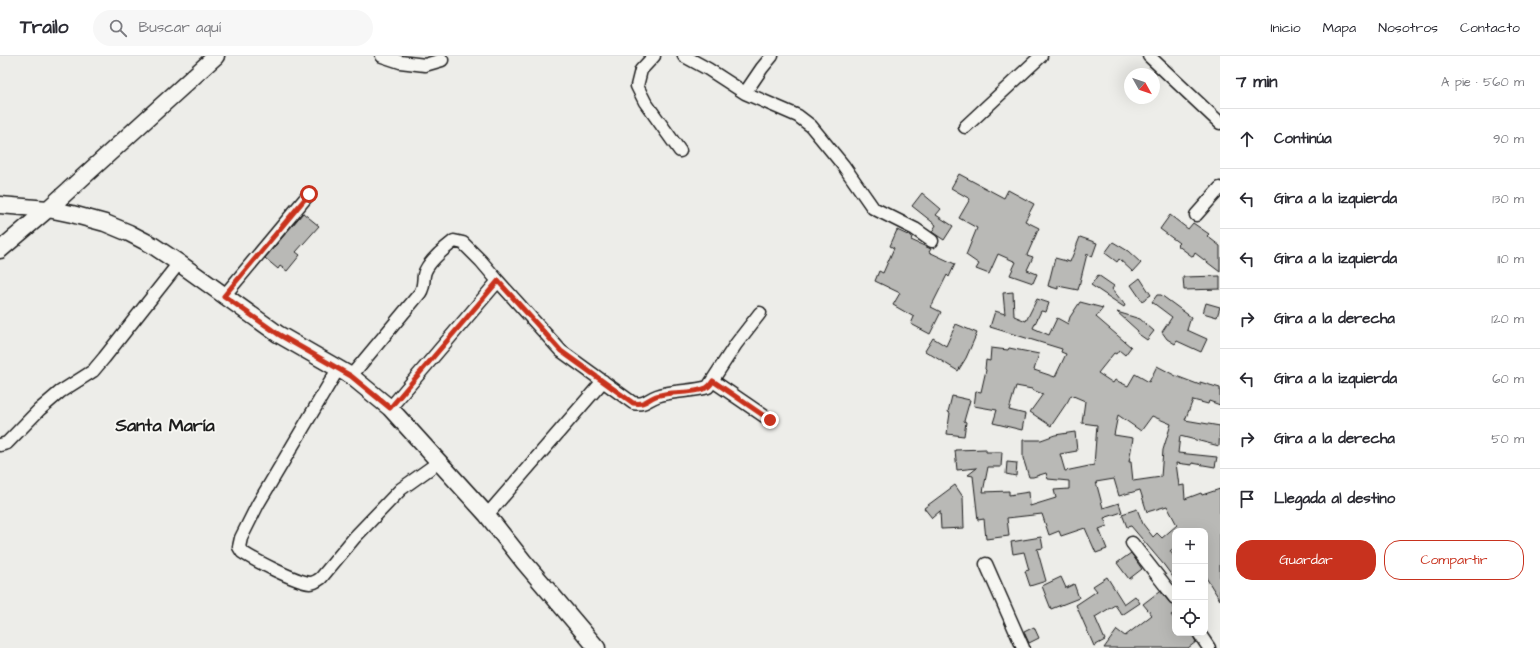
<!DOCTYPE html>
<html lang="es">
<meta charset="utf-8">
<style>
:root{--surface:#fff;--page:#f7f7f7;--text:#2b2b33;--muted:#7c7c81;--line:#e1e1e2;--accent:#c8321e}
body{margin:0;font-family:"Architects Daughter",sans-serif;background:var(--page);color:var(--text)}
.controls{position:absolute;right:12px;bottom:12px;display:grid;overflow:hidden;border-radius:8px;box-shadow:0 4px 16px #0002}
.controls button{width:36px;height:36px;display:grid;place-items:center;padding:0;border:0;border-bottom:1px solid var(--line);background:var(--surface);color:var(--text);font:20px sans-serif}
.compass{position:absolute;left:1124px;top:12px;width:36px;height:36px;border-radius:50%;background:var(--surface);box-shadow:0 4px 16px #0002;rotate:130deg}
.stop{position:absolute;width:12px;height:12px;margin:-9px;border:3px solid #c8321e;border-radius:50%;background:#fff}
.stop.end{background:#c8321e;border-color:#fff;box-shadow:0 1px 4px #0008}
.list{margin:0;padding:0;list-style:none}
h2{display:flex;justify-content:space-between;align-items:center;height:52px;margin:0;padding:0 16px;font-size:17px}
h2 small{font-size:13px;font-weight:400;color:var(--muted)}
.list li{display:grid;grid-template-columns:26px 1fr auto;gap:12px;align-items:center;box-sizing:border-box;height:60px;padding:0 16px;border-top:1px solid var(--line)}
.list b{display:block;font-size:15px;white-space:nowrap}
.list em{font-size:13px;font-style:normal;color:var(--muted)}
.actions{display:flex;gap:8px;padding:12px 16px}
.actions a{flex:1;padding:9px 0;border:1px solid var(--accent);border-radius:16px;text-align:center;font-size:14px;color:var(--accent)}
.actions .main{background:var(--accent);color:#fff}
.icon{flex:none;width:22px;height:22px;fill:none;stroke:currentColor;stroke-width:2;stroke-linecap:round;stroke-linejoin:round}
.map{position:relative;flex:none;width:1220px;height:592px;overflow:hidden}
header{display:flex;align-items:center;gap:24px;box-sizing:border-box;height:56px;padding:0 20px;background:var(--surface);border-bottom:1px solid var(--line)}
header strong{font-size:19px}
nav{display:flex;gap:22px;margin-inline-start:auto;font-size:14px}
.search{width:280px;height:36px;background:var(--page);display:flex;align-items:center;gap:10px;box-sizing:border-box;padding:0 14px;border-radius:22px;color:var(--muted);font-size:15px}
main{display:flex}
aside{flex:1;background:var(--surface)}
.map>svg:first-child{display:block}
.building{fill:#b9b9b6;stroke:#1c1c1c;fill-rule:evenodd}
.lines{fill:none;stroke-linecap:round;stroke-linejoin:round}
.street-casing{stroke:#1c1c1c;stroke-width:15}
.secondary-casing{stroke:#1c1c1c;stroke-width:19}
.street{stroke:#f6f6f2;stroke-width:12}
.secondary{stroke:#f6f6f2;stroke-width:16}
.route{stroke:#c8321e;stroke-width:5}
.labels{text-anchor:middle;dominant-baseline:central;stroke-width:4;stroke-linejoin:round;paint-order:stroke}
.district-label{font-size:18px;font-weight:bold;fill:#1c1c1c;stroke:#f6f6f2}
</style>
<header>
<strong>Trailo</strong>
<div class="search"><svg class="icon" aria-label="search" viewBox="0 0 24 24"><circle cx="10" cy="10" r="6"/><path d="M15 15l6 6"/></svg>Buscar aquí</div>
<nav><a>Inicio</a><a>Mapa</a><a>Nosotros</a><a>Contacto</a></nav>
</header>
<main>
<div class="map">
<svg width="1220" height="592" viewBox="0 0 1220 592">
<rect width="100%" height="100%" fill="#edede9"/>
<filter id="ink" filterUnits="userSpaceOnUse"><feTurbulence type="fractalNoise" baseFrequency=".025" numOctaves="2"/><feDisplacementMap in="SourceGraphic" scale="8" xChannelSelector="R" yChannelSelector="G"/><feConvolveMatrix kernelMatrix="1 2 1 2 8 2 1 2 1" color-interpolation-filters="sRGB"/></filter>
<g filter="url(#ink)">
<path class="building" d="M959,118l45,24 4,-8 26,14 -9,17 14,7 -12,27 6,2 -6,13 10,4 -4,9 -23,-8 6,-13 -18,-8 -9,20 -13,-5 3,-5 -13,-9 11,-27 -18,-10 11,-19 -19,-11z
M922,137l19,16 -5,6 17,11 -9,14 -12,-8 4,-7 -24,-19z
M303,157l16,13 -23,26 4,3 -13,16 -7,-5 -2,3 -13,-11z
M1170,159l18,14 5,-6 16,11 -2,2 13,10v26l-25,-19 -2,4 -16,-12 2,-2 -19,-14z
M897,174l15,7 -1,3 20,9 -2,3 26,12 -6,13 -2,-2 -16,32 10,5 -11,22 -19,-10 3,-7 -21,-12 7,-12 -25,-12 4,-10 4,2 11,-25 -4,-2z
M1080,181l17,6 -5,14 -5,-3 -9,36 -20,-4v3l-10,-3 7,-28 15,4z
M1113,186l15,9 13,12 -8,9 -14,-13 -2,3 -12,-9z
M1098,219l16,11 -2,3 13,16 -1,2 -33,-22z
M1220,220v13l-36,1 -1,-13z
M1140,222l11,17 -9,6 -11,-16z
M1013,236l1,24 12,5 11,-22 12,4 -3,9 -5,-1 -8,17 16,7 8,-17 11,6 2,-7 10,-15 23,6 -7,9 35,30 -6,8 -6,-5 -3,4 -2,-1 -16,20 15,10 2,-3 13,6 7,-12 14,8 8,-16 19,10 24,9v-3l20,6v17l-11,-4 -1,3 -15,-4 -8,20 35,6 -1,20 -39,-10 -2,17 39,4 -2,10 -23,-4v2l-16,-2 3,23 5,-1 1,14 16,-6 1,2 18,-6v111l-15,-24v-45h-30v16l-5,4 5,7v22l-11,-15 -33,-39 -4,1 -5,-13 15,-5 6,15 10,13 4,-4 5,5 15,-13 -10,-19 -20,6 -7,-22 -21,6 -5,-17 -18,3 7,26 16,-5 3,9 -18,6 3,8 -8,3 8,20 -11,4 -11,-25 -24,8 -2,-5 -10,4 -7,-21 -35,4 2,18 -23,3 -2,-20 -6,1 -5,-44 -5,-1 9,-7 -20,2 -2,-20 31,-1v3h16l-1,15h-13l-5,25 26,-1v4l20,-3 1,14 26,-8 -2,-8 15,-1v-8l-21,-2 -2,-6 -13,4h-4l-6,-19v-18h18l14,-5 20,-3 2,19 -17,3 5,17 29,-6 3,-40 -15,-2 3,-22 -14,-6 -3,6 -17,25 -21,-14 13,-18 -11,-4v-1l-16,-3 -7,24 16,4 -3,16 -29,-7 4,-13 -23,-4 2,-15 5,1 5,-22 -1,-1 1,-9 4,1 1,-13 17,2 1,-2 30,6 -5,16 21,7 11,-23 -5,-2 1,-3 -72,-22 5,-16 10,3 -2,-21zM1118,359l23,16 11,-15 19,8 -8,26 -2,27 -28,4 -2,-19h-2l4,-24 -19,-3z
M1157,239h4l30,22 -4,13 20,9 -6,13 -24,-11 -2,3 -8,-5 -5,-7 10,-15 -20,-15z
M1206,247l14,4 -3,10 -14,-4z
M1117,256l23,7 14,12 -7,9 -10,-7 1,-2z
M956,268l21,9 -11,25 -8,13 -33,-20 8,-13 13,8z
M952,340l18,4 -6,21 2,1 -2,14 -17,-2 3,-21 -2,-1z
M1007,406l10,1 -1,13 -10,-2z
M955,429l8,12 1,31 -23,1 -1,-18 -8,7 -8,-10z
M1041,481l2,11 -6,1 9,32 -16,5 -5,-15 4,-1 -5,-18 -11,2 -2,-12z
M1131,497l11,16 -13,10 -12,-16z
M1061,521l5,11 8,-4 5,14 -28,11 -9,-23z
M1107,521l17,27 11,-8 5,7 -18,12 -7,-10 -20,12 10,23 -11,6 -18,-41 21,-14 -4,-5z
M1160,535l15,18v3l-4,3 4,5v13h17l4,9 -8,6h-84l13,-18 8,6 27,-21 -9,-11z
M1034,571l5,11 -10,5 -5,-11z"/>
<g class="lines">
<g class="street-casing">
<path id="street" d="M382,0l18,6 25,3 17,-5
M654,0l-13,14 -4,16 8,16 35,49
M684,0l24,13 37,24 53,23 13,10 32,39 30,43 42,21 17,12
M1149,0l71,67
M745,37l17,-25 10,-12
M965,71l76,-71
M1196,159l24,-27
M224,240l85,-102
M338,313l-80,135 -17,34 -2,9 3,5c12,8 54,30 68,31 4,0 7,-2 11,-5l34,-41 46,-48 38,-27
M351,320l69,-83c4,-6 3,-11 4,-18 2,-12 21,-27 30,-34l9,2 18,18 17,20 63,70 72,52c13,2 13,-3 24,-7 16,-6 34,-4 51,-9l28,-43 24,-31
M713,325l57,39
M390,352l108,-127
M0,389l7,-2 32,-33 21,-18 33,-21 11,-13 75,-95
M487,459l116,-134
M1132,487l43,55
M986,508l37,84
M1199,577l10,15"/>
</g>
<g class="secondary-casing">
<path id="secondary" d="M0,149l48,4 24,5 33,9 24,10 23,12 27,18 99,71 73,42 39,32 97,107 37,47 73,86
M0,194l48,-41 168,-153"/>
</g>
<use href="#street" class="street"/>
<use href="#secondary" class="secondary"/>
</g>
</g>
<g class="lines" filter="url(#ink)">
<path class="route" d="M309,138l-85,102 54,38 73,42 39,32 108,-127 63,70 72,52c13,2 13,-3 23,-7 16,-6 35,-1 50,-8 3,-1 5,-4 7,-7l57,39"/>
</g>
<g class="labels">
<g class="district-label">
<text x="165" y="369">Santa María</text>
</g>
</g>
</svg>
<div class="controls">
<button>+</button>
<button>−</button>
<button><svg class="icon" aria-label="locate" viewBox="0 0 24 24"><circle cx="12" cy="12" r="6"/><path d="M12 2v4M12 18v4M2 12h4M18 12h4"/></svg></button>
</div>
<svg class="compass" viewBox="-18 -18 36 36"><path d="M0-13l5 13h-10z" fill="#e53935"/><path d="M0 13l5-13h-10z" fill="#7c7c81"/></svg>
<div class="stop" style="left:309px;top:138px"></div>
<div class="stop end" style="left:770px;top:364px"></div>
</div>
<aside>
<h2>7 min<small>A pie · 560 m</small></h2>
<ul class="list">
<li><svg class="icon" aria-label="ahead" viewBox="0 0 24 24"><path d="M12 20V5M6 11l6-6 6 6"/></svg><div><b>Continúa</b></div><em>90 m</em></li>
<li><svg class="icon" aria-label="left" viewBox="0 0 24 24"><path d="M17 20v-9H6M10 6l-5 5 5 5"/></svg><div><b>Gira a la izquierda</b></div><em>130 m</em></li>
<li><svg class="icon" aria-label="left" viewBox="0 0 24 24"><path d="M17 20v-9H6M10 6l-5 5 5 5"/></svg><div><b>Gira a la izquierda</b></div><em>110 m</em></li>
<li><svg class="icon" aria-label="right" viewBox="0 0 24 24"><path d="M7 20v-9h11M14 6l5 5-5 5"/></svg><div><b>Gira a la derecha</b></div><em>120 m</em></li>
<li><svg class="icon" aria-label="left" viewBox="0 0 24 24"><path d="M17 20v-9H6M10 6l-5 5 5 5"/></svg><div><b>Gira a la izquierda</b></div><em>60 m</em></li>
<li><svg class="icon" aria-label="right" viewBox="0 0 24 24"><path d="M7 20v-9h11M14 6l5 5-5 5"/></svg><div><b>Gira a la derecha</b></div><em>50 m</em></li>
<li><svg class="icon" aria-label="arrive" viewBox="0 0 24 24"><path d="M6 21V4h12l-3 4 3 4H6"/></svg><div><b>Llegada al destino</b></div></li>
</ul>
<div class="actions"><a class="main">Guardar</a><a>Compartir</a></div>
</aside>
</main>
